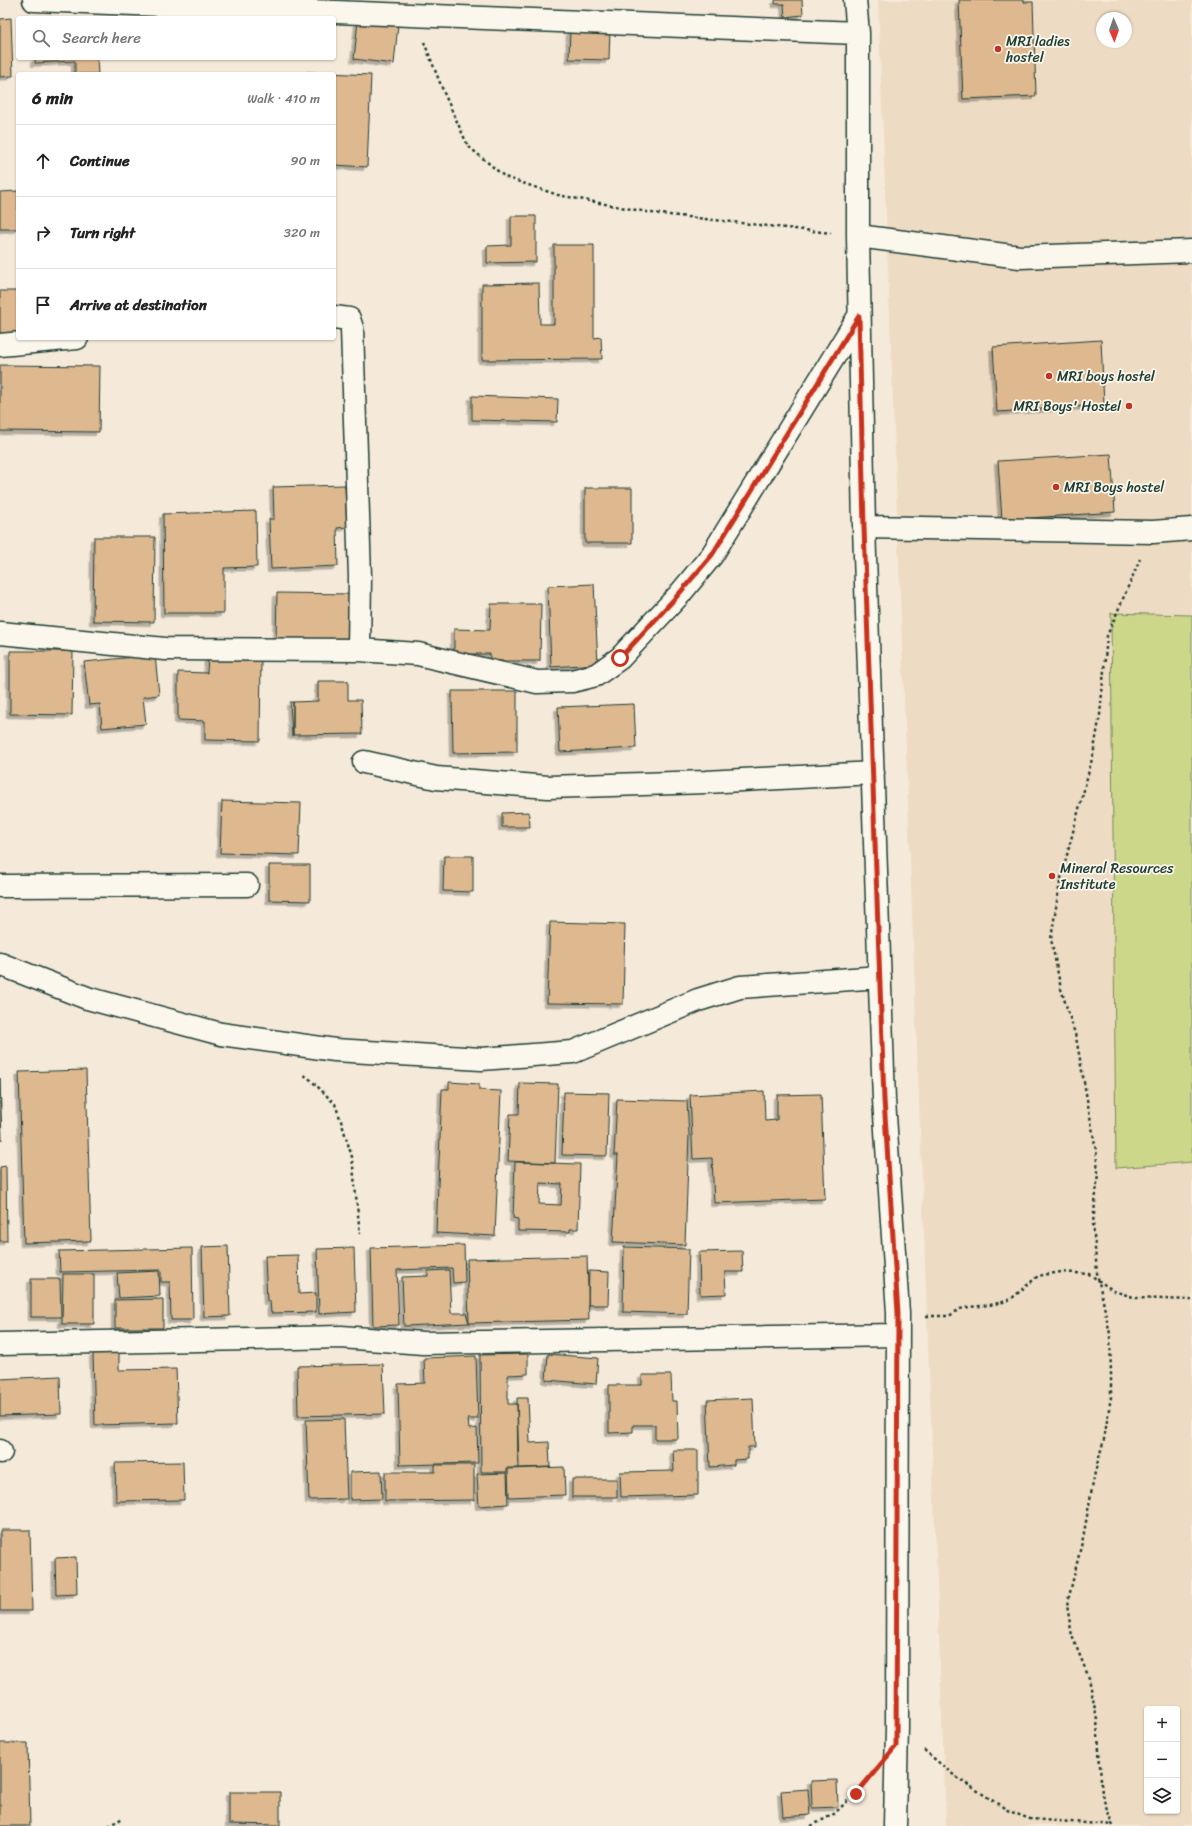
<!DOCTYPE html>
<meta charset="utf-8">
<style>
:root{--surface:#fff;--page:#f2f2f2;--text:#222;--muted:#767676;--line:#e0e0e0}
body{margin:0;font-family:Sriracha,sans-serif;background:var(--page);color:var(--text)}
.controls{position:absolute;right:12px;bottom:12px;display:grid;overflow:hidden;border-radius:4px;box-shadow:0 1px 3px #0004}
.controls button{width:36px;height:36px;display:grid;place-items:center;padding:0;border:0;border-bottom:1px solid var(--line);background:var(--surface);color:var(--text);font:20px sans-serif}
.compass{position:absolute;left:1096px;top:12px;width:36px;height:36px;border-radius:50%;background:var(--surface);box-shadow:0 1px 3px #0004;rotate:178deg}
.stop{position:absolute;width:12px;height:12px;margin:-9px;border:3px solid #c8321e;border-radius:50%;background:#fff}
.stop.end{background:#c8321e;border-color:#fff;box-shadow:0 1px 4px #0008}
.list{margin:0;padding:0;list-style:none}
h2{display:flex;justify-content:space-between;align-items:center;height:52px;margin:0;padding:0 16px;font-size:17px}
h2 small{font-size:13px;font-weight:400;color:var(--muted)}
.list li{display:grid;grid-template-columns:26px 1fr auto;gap:12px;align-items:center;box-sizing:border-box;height:72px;padding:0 16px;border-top:1px solid var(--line)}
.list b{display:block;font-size:15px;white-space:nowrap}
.list em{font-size:13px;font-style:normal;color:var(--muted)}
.icon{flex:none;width:22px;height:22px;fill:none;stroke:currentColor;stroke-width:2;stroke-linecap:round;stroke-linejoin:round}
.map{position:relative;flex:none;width:1192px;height:1826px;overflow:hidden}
.search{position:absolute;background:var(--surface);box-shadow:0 1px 3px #0004;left:16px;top:16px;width:320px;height:44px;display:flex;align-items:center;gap:10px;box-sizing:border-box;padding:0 14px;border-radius:4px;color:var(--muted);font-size:15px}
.panel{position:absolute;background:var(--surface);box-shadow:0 1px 3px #0004;left:16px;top:72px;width:320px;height:268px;border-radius:4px}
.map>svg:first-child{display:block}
.built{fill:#eedbc3;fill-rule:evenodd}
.green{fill:#ccd78a;stroke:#768a5f}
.building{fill:#deb88f;stroke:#1f3d34;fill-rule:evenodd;filter:url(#shadow)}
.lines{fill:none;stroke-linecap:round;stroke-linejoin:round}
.minor-casing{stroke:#1f3d34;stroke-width:25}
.path{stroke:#1f3d34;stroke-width:2.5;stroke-dasharray:3 3;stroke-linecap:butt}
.minor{stroke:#fbf7ec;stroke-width:22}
.route{stroke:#c8321e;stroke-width:5}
.poi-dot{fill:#c8321e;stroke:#fbf7ec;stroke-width:1.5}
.labels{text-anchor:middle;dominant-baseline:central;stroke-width:3.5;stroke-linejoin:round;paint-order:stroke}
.poi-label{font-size:14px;fill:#1f3d34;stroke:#fbf7ec;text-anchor:start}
</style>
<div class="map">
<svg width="1192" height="1826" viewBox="0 0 1192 1826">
<defs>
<filter id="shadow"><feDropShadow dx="-3.5" dy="3.5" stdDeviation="0" flood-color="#0004"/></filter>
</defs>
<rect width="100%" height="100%" fill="#f5ead9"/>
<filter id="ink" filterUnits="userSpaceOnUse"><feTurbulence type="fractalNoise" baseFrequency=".025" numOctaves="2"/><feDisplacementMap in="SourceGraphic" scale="8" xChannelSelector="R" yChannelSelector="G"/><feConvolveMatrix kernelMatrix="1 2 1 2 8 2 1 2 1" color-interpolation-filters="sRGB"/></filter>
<g filter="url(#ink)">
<path class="built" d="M878,0h314v1826h-246zM1102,18h24v24h-24zM1147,1709h30v102h-30z"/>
<path class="green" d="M1111,613l81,2v547l-76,6z"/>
<path class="building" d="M775,0h27l1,15 -18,2 -1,-13h-9z
M959,0h65v2h9l3,94 -73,3z
M11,18l2,58 -13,1v-58z
M358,21l40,4 -4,39 -40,-5z
M570,28l40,1 -1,31 -40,-1z
M35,58h62l1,16h-23v-13l-40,2z
M307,72l64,3 -4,92 -33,-2v-91h-27z
M18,191v38h-18v-37z
M511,216h25v46l-49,1v-17l24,-1z
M554,245h40v93l7,-1 1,22 -120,1v-76l57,-1 1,41h14z
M0,291h18v42l-18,1z
M1101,340l3,65 -107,7 -4,-65z
M0,365l100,1 -1,66 -99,-1z
M472,396l86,3 -1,23 -85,-2z
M1111,454l4,58 -113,8 -4,-59z
M345,485l2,42 -10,1 1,38 -67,3 -2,-50h5l-1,-32z
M585,488h47v55h-47z
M256,511l1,56 -33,1v45h-60l-1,-99z
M94,537h61l-1,85 -61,-1z
M594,584l4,80 -47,3 -3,-81z
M277,593l73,1 -1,47 -73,-1z
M491,604h50l-1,57h-50v-7h-36v-25l36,1z
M10,651h63l-1,64 -62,-1z
M155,655l4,40 -16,2 3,27 -44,4 -2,-24 -11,1 -5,-43z
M208,655l53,2 -1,84 -55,-1v-19l-27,-1v-48l29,1z
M318,681h30v19h13l1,34 -69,1v-33l25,-1z
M452,691h65v61l-64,1z
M290,702h3v33l-1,1z
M634,704l2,44 -76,4 -2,-45z
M222,801l79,2 -2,52 -79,-2z
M529,812l1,15h-28v-14z
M444,856h29v36l-30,-1z
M269,865h41v36l-41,-1z
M550,922l75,2 -2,80 -76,-1z
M86,1070l5,171 -67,2 -5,-171z
M0,1078l2,62h-2z
M449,1082l30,2v6l22,1 -6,145 -59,-3 6,-144h7z
M520,1083l38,1 -3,79 -47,-2 2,-47h9z
M764,1091l1,30 12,-1v-25l44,-1 4,105 -111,4 -2,-45 -19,1 -3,-64z
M564,1092l45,1 -2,63 -45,-1z
M617,1099l70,2 2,33 -4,111 -72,-3 5,-87h-4z
M515,1162l65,2 -2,65h-8v3l-52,-1v-12l-5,-1zM540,1183l22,1 -1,21 -22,-1z
M6,1166l1,75h-7v-74z
M464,1245l1,37 -12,1 -1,-15 -55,2 2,55 -26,1 -2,-78z
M228,1246l2,70 -26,1 -2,-70z
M624,1247l65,2 -2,65 -64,-2z
M192,1248l1,72h-22l-1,-38h-9v-12l-101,2 -1,-21z
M354,1248l2,64 -37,2 -2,-65z
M742,1251l1,21h-18l1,22 -26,1 -1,-43z
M298,1255l1,39 17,-1v19l-45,1 -1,-12h-3l-2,-45z
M587,1256l2,64 -120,3 -2,-64z
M449,1270l2,43h15l3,10 -65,3 -2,-49 26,-1v-5z
M159,1271l1,25 -41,2 -2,-25z
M589,1271l20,1 -1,33h-20z
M63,1274h31v50h-32z
M31,1279h29l1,38h-30z
M163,1299v29h-48v-28z
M119,1352v18l57,-1 2,54 -83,2 -2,-72z
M528,1354v20l-20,1v29h9l1,64h-11v4h-26l-1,-117z
M548,1354l50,4 -2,26 -50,-4z
M476,1356l2,63h-10l1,10 8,-1 1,35 -78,2 -2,-81 27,-1 -1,-25z
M383,1364l2,50 -87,2 -1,-50z
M642,1375h29l1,26h5l1,38h-23v-14h-22v7l-24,1v-48h33z
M60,1376l1,38 -61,2v-37z
M517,1398h11l2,45 19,-1 1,25 -31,1z
M753,1398l2,49h-7v12l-14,1v5l-24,2 -3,-67z
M344,1419l3,80 -38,1 -3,-80z
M673,1450h25v45l-77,2 -1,-25 54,-1z
M183,1462l1,38 -68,1 -1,-38z
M435,1465h39v35l-89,1v-29h50z
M564,1467l1,28 -56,2 -1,-28z
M381,1471l1,28 -32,1v-28z
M507,1473l1,31 -29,2 -2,-32z
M572,1479h45v18h-45z
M0,1530h30l2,81h-32z
M76,1557l1,37 -21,1 -1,-37z
M0,1743h28l2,83h-30z
M837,1780l1,27 -26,1 -1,-27z
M808,1789l2,26 -27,2 -2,-26z
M229,1792h51v33l-51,-1z"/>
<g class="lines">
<g class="minor-casing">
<path id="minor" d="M34,0l824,33
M855,0l3,33v203l6,291 20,573 14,213 -1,413 -2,100
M858,236l162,21 172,-6
M334,317l15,2 3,9 8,249 -1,73
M0,345l77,-7
M864,527l289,5 39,-3
M0,633l165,16 194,1 59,4 119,28 35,-1 24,-6 24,-17 59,-63 33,-40 147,-239
M364,762l72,16 112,9 158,-5 167,-9
M0,886l247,-1
M0,964l87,34 134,36 114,16 146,9 92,-7 125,-52 42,-13 140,-10
M0,1344l341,-7 82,6 474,-8
M0,1451l1,1"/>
</g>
<path class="path" d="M424,42l20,51 24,53 37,31 53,18 94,18 179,20
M304,1075l7,5 24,24 6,17 11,36 8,77
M926,1316h23l11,-7 9,-2 21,-2 13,-3 8,-3 27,-23 23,-4 28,2 25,17 22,7 56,2
M924,1750l32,27 53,34 21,8 83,6
M108,1826l15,-8
M811,1826l23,-12 34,-33
M1113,1826l-11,-31 -5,-75 -8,-42 -17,-42 -5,-31 16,-67 12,-66 9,-33 7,-42v-22l-1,-41 -13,-61 -4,-50 5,-50 -2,-23 -20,-113 -15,-48 -10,-50 9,-57 33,-127 7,-40 7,-79 33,-77"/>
<use href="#minor" class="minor"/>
</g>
</g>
<g class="lines" filter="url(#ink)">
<path class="route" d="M620,658l58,-63 34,-40 147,-239 5,211 20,573 14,213 -2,433 -40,48"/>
</g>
<g class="poi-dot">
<circle cx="998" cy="49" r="4"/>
<circle cx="1049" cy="376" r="4"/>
<circle cx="1129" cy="406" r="4"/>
<circle cx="1056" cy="487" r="4"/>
<circle cx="1052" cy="876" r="4"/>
</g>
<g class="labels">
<g class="poi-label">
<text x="1006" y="41">MRI ladies<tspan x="1006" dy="16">hostel</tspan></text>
<text x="1057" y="376">MRI boys hostel</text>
<text x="1121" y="406" text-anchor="end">MRI Boys' Hostel</text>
<text x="1064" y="487">MRI Boys hostel</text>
<text x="1060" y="868">Mineral Resources<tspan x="1060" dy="16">Institute</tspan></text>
</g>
</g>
</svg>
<div class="controls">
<button>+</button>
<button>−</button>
<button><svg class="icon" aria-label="layers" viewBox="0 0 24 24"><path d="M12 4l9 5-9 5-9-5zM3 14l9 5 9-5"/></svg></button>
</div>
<svg class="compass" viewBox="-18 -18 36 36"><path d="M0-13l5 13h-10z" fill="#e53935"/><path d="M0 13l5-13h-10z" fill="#767676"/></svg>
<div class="stop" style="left:620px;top:658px"></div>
<div class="stop end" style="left:856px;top:1794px"></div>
<div class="search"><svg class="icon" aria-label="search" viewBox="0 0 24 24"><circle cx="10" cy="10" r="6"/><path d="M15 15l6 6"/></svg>Search here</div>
<section class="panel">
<h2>6 min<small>Walk · 410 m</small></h2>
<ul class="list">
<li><svg class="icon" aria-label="ahead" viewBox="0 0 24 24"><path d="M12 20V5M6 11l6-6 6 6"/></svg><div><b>Continue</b></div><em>90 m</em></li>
<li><svg class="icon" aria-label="right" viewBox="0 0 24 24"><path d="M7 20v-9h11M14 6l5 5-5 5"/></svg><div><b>Turn right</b></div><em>320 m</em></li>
<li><svg class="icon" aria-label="arrive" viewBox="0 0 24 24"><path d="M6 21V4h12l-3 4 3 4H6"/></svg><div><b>Arrive at destination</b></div></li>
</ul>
</section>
</div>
